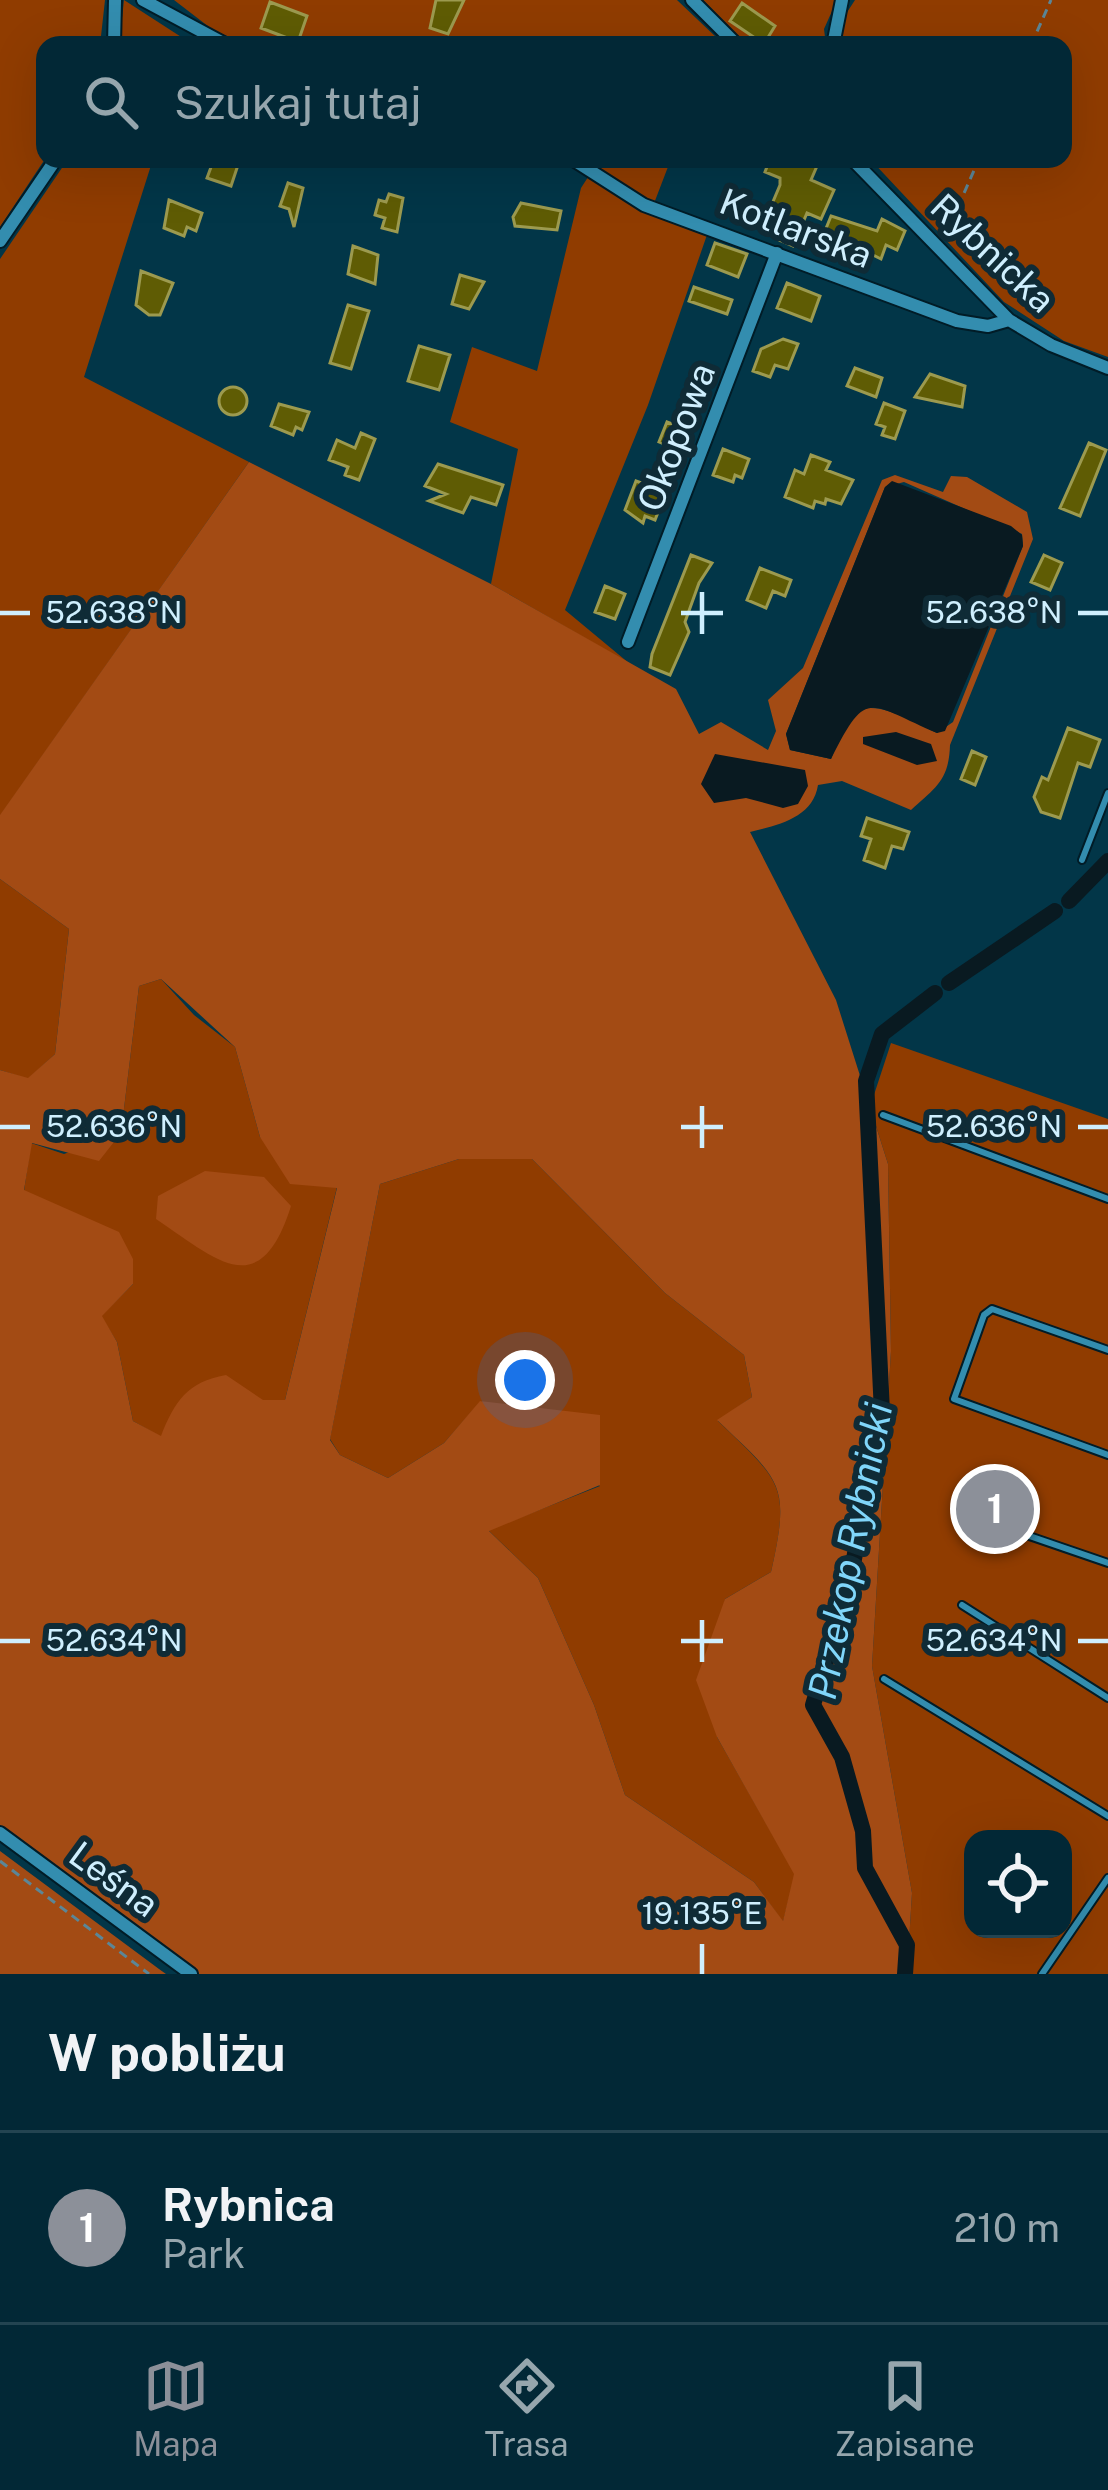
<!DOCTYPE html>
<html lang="pl">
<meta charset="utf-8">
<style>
:root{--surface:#022836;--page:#103442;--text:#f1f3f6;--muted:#96a6ad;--line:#234451;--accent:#8c9099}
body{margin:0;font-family:"Public Sans",sans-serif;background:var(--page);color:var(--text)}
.controls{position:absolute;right:36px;bottom:36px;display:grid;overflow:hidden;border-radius:24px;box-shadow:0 12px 48px #0002}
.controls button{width:108px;height:108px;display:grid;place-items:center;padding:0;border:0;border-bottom:3px solid var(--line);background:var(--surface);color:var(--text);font:60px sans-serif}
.you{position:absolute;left:525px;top:1380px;width:42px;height:42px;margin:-30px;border:9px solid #fff;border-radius:50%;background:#1a73e8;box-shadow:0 0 0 18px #1a73e833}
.badge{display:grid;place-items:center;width:78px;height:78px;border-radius:50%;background:var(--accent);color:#fff;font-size:39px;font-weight:700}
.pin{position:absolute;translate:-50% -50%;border:6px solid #fff;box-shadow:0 3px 12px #0006}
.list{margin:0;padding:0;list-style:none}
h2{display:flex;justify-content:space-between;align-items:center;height:156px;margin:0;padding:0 48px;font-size:51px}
h2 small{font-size:39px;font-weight:400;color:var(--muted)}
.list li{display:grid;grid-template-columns:78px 1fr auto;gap:36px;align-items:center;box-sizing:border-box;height:192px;padding:0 48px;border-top:3px solid var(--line)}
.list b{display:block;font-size:45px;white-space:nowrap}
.list p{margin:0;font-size:39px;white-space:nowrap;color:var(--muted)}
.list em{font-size:39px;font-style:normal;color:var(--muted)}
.icon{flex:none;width:66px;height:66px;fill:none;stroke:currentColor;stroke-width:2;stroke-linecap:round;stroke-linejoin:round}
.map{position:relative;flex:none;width:1108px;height:1974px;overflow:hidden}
.search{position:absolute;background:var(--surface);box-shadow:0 12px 48px #0002;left:36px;right:36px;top:36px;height:132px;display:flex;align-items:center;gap:30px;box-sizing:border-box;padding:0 42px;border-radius:24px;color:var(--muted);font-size:45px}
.sheet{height:348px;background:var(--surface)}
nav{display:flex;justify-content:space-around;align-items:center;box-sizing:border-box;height:168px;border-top:3px solid var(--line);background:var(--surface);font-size:33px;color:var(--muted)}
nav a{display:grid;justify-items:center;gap:6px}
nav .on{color:var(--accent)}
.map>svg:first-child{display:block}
.green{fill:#903c00;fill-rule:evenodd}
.forest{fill:#a34b14;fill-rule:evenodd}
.water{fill:#091a21}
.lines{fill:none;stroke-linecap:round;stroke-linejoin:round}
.canal{stroke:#091a21;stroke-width:16}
.building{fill:#5f5c04;stroke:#9c9a4f;stroke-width:3}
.lane-casing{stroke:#011c27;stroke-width:10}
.street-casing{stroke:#011c27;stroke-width:16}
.path{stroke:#5b8697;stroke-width:3;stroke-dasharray:9 6;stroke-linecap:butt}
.lane{stroke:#338daf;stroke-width:6}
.street{stroke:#338daf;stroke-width:12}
.ticks{fill:none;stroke:#cfeffe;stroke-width:4.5}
.labels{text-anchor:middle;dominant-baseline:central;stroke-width:12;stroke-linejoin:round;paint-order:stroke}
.street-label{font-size:36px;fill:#cfeffe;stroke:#0f2b36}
.water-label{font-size:39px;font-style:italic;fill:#80d6fa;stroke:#0f2b36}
.ticks-label{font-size:30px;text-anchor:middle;fill:#cfeffe;stroke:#0f2b36;stroke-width:12;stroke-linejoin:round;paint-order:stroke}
</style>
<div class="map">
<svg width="1108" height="1974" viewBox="0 0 1108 1974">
<rect width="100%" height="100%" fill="#023648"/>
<path class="green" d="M0,0h105l-5,45h-55v114l-45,68z
M124,0l65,42 -1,3h-69z
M174,0h503l41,39 -3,6h-467l-35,-15z
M703,0h134l-13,29 2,16h-79z
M855,0h253v357l-44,-16 -60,-39 -134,-143h193v-114h-224l1,-22z
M68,159h85l-69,218 165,85 -249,354v-557z
M585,159h86l-18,47z
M590,174l118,58 -60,173 -83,205 65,54 -139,-80 27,-135 -68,-27 22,-75 65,24 44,-183z
M0,879l69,50 -14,125 -27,25 -28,-9z
M161,979l33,36 41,32 25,90 77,50 -52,213h-22l-102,37 -28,-16 -16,-79 -16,-26 32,-32 -109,-93 7,-48 33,11 57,-21 18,-147z
M891,1043l217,76v855h-201l5,-81 -40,-227 19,-315 -3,-187 -18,-57zM973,1839h90v90h-90z
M459,1159h73l133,134 79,62 8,42 -34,24c63,61 73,63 53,151l-46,27 -8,138 78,137 -12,48 -29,-40 -129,-87 -31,-90 -56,-127 -50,-48 112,-44 -119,-85 -37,42 -56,35 -48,-23 -10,-16 50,-255z"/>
<path class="forest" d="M249,462l242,122 185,105 23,45 22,-12 47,28 8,-19 -8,-31 35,-32 79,-188 13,-5 48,17 8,-16 16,1 60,35 6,27 -83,206c-1,36 -15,43 -39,65l-69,-29 -24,4c-5,33 -40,40 -68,47l86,168 52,164 3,187 -19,315 40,227 -5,81h-709l-198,-147v-757l28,8 27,-24 14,-125 -69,-50v-64zM904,482l118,52 1,12 -70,176 -16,11c-21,-9 -63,-37 -84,-19 -11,9 -16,32 -22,45l-41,-9 -4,-16 99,-247zM161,979l74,68 25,90 30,47 47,4 -52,212h-22l-37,-25c-39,7 -51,26 -65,61l-28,-15 -16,-79 -15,-26 31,-32v-25l-14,-27 -95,-42 8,-47 67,18 22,-28 18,-147zM459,1159h73l133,134 79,62 8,42 -35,23c64,61 74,63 54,152l-46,27 -29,81 21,57 77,137 -11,47 -29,-39 -129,-87 -31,-90 -56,-127 -49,-47 111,-46v-70l-120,-14 -36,42 -56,35 -48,-23 -10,-15 50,-256z
M205,1171l59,6 27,29c-31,98 -74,54 -135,13l2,-23z
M0,1851l159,118 7,5h-166z"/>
<path class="water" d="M892,481l119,45 11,9 1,11 -78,185 -8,2c-70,-30 -70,-46 -106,26l-41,-9 -4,-16 99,-247z
M896,732l35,12 6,17 -20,4 -54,-21v-7z
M715,754l90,16 3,16 -10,18 -15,4 -37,-10 -32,5 -13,-19z"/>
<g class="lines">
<path class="canal" d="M1069,901l39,-40
M949,983l106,-72
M905,1974l2,-29 -42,-77 -2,-37 -21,-74 -29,-52 37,-125 32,-168 -16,-331 16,-47 53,-41"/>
</g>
<path class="building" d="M436,0h28l-16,34 -18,-6z
M270,2l37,14 -9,26 -37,-14z
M742,3l33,23 -11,18 -34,-23z
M214,159h26l-9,27 -24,-8z
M770,159h50l-9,21 23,10 -13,29 -14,-6 -14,33 -14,-6 5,-12 -17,-12 13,-31v-7l-15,-6z
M288,183l15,5 -9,39 -5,-18 -9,-3z
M389,194l14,4 -6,34 -15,-4 3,-10 -10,-3 4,-15 7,2z
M169,200l33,13 -6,18 -9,-4 -3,9 -20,-8z
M521,203l40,8 -4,19 -42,-4 -2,-9z
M831,216l46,15 5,-12 23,12 -8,19 -11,-5 -5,14 -56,-28z
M715,243l32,11 -9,23 -31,-12z
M353,246l25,9 -3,29 -27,-10z
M141,271l32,12 -13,32h-11l-13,-10z
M460,275l24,7 -15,27 -17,-5z
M787,283l33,13 -9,25 -34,-13z
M694,287l38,13 -5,14 -38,-13z
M348,305l21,6 -18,58 -21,-6z
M783,339l15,5 -10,25 -13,-4 -5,12 -17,-6 8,-22z
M419,346l31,9 -11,35 -31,-9z
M855,368l27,10 -6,19 -29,-11z
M930,374l35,12 -3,21 -47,-10z
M219 401a14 14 0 1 1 28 0a14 14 0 1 1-28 0Z
M884,403l21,8 -10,28 -13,-4 3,-8 -9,-3z
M279,404l30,8 -7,18 -6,-3 -3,8 -22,-9z
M667,422l21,8 -8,20 -21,-8z
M361,433l14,6 -16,41 -14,-5 3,-8 -19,-7 8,-20 18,8z
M1089,443l17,7 -26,66 -20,-8z
M723,449l26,10 -7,19 -7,-3 -2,7 -20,-7z
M811,455l19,7 -4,8 27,10 -12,24 -15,-5 -1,5 -10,-3 -2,7 -28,-11 10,-27 9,4z
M438,464l65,21 -7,20 -25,-8 -8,16 -34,-12 17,-7 -21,-8z
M636,481l30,11 -11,28 -10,-4 -2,7 -18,-13z
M691,555l21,8 -13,20 -14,39 4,10 -19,43 -20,-8 2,-13z
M1044,555l18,8 -12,27 -19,-8z
M760,568l31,12 -6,16 -12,-5 -7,17 -19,-8z
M605,586l20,8 -10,25 -20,-7z
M1068,728l32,12 -10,27 -12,-4 -18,55 -19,-6 -7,-15 8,-20 6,3z
M972,751l14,6 -11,28 -14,-6z
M867,818l42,14 -6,17 -11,-3 -7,22 -21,-8 7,-21 -10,-3z"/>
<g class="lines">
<g class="lane-casing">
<path id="lane" d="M1082,860l26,-67
M883,1115l225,84
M1108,1350l-116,-41 -8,6 -30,84 154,56
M971,1516l137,47
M962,1605l146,93
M884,1679l224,137
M1042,1974l66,-96"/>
</g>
<g class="street-casing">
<path id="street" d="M143,0l84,45
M692,0l45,45
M114,45l1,-45
M833,45l9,-45
M572,159l72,46 313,116 31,5 21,-6
M852,159l157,161 42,25 57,23
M0,241l56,-82
M628,642l149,-389
M0,1833l191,141"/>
</g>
<path class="path" d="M1031,45l20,-45
M946,234l33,-75
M0,1861l149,113"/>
<use href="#lane" class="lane"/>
<use href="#street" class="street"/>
</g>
<path class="ticks" d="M702,592v42M0,613h30M681,613h42M1078,613h30M702,1106v42M0,1127h30M681,1127h42M1078,1127h30M702,1620v42M0,1641h30M681,1641h42M1078,1641h30M702,1944v30"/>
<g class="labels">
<g class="street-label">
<text transform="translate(796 228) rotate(21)">Kotlarska</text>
<text transform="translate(993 253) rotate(43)">Rybnicka</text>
<text transform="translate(676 437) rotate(-69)">Okopowa</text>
<text transform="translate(114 1879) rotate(36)">Leśna</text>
</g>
<g class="water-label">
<text transform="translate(850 1551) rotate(-79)">Przekop Rybnicki</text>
</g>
</g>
<g class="ticks-label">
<text x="114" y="623">52.638°N</text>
<text x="994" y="623">52.638°N</text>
<text x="114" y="1137">52.636°N</text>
<text x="994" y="1137">52.636°N</text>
<text x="114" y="1651">52.634°N</text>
<text x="994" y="1651">52.634°N</text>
<text x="702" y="1924">19.135°E</text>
</g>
</svg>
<div class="controls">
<button><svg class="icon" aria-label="locate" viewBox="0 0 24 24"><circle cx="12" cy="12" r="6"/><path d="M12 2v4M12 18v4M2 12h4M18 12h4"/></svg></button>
</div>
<div class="you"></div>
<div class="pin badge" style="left:995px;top:1509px">1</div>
<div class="search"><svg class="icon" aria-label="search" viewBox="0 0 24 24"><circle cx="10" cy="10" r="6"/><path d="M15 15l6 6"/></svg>Szukaj tutaj</div>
</div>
<section class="sheet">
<h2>W pobliżu<small></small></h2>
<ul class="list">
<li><span class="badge">1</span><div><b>Rybnica</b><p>Park</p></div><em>210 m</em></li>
</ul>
</section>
<nav>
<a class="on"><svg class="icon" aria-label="map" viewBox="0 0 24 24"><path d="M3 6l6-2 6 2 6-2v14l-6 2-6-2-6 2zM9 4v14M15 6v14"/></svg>Mapa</a>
<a><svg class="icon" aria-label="directions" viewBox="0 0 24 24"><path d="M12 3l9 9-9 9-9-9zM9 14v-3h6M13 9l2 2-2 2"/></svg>Trasa</a>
<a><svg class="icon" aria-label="saved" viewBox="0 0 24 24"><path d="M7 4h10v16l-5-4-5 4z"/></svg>Zapisane</a>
</nav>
